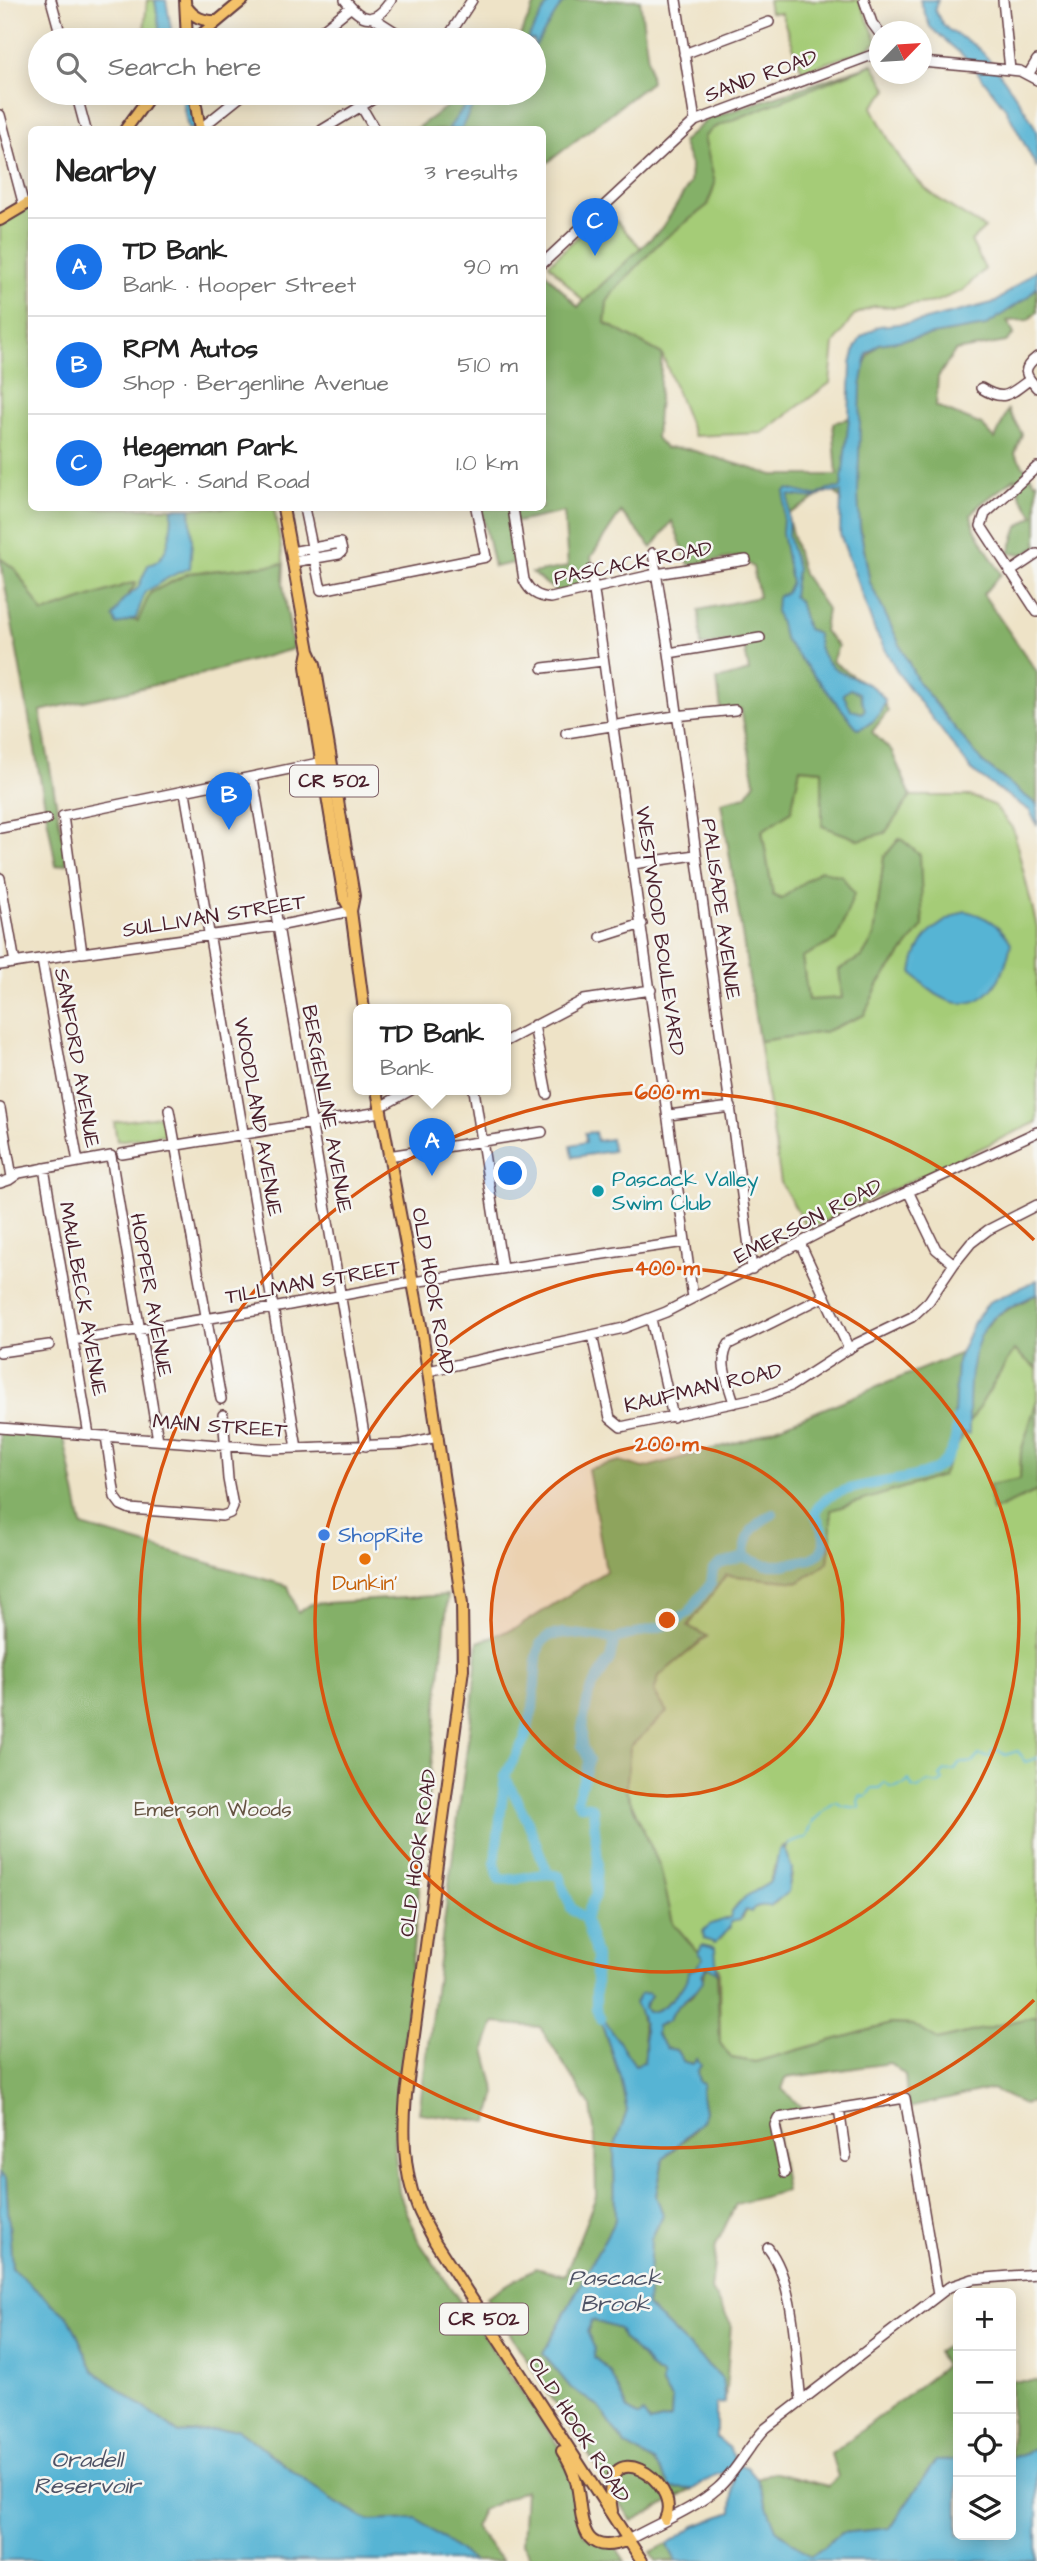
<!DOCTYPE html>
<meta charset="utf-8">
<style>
:root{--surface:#fff;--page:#f6f6f6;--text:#222;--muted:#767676;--line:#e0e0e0;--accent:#1a73e8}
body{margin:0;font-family:"Architects Daughter",sans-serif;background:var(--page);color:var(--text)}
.controls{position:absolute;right:21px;bottom:21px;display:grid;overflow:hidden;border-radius:10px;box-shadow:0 4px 18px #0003}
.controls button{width:63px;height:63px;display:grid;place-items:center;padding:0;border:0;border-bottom:2px solid var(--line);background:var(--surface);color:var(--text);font:35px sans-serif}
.compass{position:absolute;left:869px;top:21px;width:63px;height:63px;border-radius:50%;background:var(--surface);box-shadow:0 4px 18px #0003;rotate:65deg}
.you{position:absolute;left:511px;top:1174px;width:24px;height:24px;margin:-18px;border:5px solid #fff;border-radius:50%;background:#1a73e8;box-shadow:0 0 0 10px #1a73e833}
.badge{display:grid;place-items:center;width:46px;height:46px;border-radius:50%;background:var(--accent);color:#fff;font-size:23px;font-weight:700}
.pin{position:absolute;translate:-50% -58px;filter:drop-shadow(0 2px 4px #0008)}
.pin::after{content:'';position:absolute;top:37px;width:24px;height:21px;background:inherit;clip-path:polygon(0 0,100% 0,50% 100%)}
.popup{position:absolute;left:353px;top:1004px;width:158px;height:91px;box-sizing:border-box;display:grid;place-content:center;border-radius:10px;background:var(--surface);filter:drop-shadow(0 2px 5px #0005);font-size:23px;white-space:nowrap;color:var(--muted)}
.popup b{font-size:26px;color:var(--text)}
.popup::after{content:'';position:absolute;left:50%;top:100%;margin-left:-14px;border:14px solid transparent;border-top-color:var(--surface)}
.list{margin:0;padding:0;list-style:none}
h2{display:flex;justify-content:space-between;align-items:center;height:91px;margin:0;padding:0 28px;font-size:30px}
h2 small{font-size:23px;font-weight:400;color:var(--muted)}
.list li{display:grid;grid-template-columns:46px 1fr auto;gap:21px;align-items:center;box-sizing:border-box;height:98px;padding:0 28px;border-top:2px solid var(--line)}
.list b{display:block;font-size:26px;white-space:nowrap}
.list p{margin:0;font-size:23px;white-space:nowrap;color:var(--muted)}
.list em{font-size:23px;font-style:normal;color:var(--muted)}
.icon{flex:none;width:38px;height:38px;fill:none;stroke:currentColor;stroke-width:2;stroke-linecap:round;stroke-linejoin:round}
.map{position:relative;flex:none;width:1037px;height:2561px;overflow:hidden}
.search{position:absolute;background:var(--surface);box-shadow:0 4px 18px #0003;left:28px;top:28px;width:518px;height:77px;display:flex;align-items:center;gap:18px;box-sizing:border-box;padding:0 24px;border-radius:38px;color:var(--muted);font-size:26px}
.panel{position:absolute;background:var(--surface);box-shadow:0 4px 18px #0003;left:28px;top:126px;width:518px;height:385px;border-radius:10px}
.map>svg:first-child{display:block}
.green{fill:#a5cc77;stroke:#787651;stroke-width:2;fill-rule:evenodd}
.forest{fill:#84b068;stroke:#67684a;stroke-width:2}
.water{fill:#56b4d4;stroke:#506a80;stroke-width:2;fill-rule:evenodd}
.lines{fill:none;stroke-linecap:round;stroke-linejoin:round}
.stream{stroke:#56b4d4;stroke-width:2}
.river{stroke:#56b4d4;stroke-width:10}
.minor-casing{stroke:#633c42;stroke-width:12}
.major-casing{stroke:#633c42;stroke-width:14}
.minor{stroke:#fff;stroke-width:9}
.major{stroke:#f4c26a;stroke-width:10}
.ring{fill:none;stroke:#d8530f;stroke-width:3.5}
.culture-dot{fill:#0f9aa8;stroke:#f6f6f2;stroke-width:2.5}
.shop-dot{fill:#3f7fe0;stroke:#f6f6f2;stroke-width:2.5}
.food-dot{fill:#e8710a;stroke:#f6f6f2;stroke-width:2.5}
.labels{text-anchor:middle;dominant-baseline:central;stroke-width:5;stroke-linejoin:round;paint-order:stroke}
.shield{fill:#f6f6f2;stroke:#7e6067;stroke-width:2}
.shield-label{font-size:19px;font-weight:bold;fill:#4a1f2b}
.street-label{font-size:21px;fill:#4a1f2b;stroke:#f6f6f2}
.culture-label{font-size:21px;fill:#0d838f;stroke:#f6f6f2;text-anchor:start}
.shop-label{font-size:21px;fill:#366cbe;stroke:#f6f6f2;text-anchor:start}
.food-label{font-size:21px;fill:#c56008;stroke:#f6f6f2}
.park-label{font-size:21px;fill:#655342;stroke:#f6f6f2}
.water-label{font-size:23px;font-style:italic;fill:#4e5366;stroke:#f6f6f2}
.centre{fill:#d8530f;stroke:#f6f6f2;stroke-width:3.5}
.ring-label{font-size:21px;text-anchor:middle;font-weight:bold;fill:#d8530f;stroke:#f6f6f2;stroke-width:5;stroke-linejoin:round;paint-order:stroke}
</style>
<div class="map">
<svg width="1037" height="2561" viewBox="0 0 1037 2561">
<rect width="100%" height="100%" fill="#f6f6f2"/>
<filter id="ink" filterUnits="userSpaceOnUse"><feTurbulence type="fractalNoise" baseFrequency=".0143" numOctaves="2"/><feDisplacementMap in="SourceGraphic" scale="14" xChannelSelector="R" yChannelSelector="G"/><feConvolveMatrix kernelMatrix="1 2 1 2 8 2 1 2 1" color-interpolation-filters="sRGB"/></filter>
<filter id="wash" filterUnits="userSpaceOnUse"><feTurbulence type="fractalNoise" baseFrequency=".00686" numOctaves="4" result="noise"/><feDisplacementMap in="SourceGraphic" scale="28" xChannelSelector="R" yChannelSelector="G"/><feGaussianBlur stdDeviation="1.57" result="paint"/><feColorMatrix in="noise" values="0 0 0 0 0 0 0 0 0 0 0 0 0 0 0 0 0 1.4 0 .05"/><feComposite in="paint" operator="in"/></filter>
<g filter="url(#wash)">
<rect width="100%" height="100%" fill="#eee3c7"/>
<path class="green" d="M147,0h8l6,40 -17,-7z
M768,0h91l18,41 -9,8 -66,22 -21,-58 -11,-1z
M873,64l15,26 -16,17c14,29 30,60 54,82 17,15 40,27 59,39l-14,13 14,28 -23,22 -27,11 -41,5 -20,-1 -20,9 -20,29 -4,39 -68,50 -68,3 -32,-82 -57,-31 2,-21 7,-11 44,-47 50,-39 7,-22 -11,-46 9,-9z
M24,206l8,5v297h242l10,56 -95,9 -39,20 -11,28 -25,-3 22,-35 -94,30 -26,-43 -16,-12v-338z
M606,210l35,38 -57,54 -35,-38z
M800,768l22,2 63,63 26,-37h59l24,9 19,24 24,98v195l-229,107 -27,-46 -22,-142 65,-9 40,-17 15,-32 44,-57 -39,-69 -10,80 -32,61 -34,3 -6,-44 -21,-58 -8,-4 -11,-64 29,-20z
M166,1115l3,19 -52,7 -3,-19z
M1014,1350l23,19v31l-16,52 -1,27 -31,6 3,25 45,-19v525l-100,24 -24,-15 -22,-1 -136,38 -24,-4 -11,-15 -1,-74 -16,-24 -5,8 -25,-30 -13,-56 -34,-76 4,-44 37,-35 -13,-21 5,-15 48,-39 -19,-10 38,-52 73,7 29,-20 3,-25v-27l111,-34 25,-49zM782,1846h4c-3,8 2,13 5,21 4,16 -9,32 -21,39l-7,-1 -17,5 -3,8 -13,4 -1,5 -10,13 6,-21 6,-2c5,-18 24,-25 38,-34z"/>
<path class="forest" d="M537,0h103l11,82 -108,84 -1,-36h-128l52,-37h68v-53h-16z
M873,64l-160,64 -9,9 11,46 -7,22 -50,39 -44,47 -7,11 -2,21 57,31 -6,84 9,10 23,1 85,26h64l-4,-52 16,-5 11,-10c1,-25 -2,-46 19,-64l106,-18 43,-29 9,-10v25l-9,8 -21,1 7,13 -8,8 -51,9 -17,26 -2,29 46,19 13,14 13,-29 14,24 -7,20 20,28 2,-1v65l-12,8 -16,-1 9,-26 16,-11 -13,-19 -6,-19 -38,29 -6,8 3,13 27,46 -18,20 54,78v133l-55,-43 -64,-80 -48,-99 -11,-63 -27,-31 -45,26 16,59 24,35 -3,22 14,15 -6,15 48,34 8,16 -16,21 20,20 19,44 -26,37 -26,7 -37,-14v-56l-22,-2 -9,43 -29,20 11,64 8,4 39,-29 22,6 12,18 -17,46 -35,17 6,43 34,-2 -3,-29 23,-12 12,-20 10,-80 16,-19 20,17 3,71 -44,57 -15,32 -40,17 -65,9 -38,-239 25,-6 9,-14 -14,-73 -20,1 -4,-30 32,-9 -6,-32 -42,7 -2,-36 60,-13 -6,-30 -15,-10 -49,8 -17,-44 -20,27 -31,-36 -30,45 5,30 -39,5 -25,-19 36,-6 -4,-55 -52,11 6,39 -24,5 -13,-59h61v-201l5,-3 -4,-6v-28l35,37 85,-80 27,-44 1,-18 -9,-23 26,-23z
M0,558l16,12 27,43 85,-29 8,-1 -22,34 24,4 12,-28 39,-20 95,-9 -1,20 10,65 -90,25 -163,37 27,153 -11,2z
M1037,1294v75l-23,-19 -47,77 -25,49 -111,34v27l-3,25 -29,20 -73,-7 -38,51 19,10 -48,40 -5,16 13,20 -37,35 -4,44 34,76 13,56 30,35c-11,16 -35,55 -56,54l-3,-5 7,-11 -3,-3 -9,16 7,37 -2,16 -9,3 -38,-53 23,64 7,35 -13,38 1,71 -72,134 28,34 29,20 25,37 29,17 18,26 22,1 -62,32 -146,-224 49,-29 30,7 31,-79 -1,-59 -4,-30 -51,-80 -46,-4 -9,26 11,44 -8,29 -69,-9 53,-403 6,-68 40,-15 88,-56 -18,-102 32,-8 24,7 105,-29 212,-86 36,-38z
M1037,1400v91l-45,20 -3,-26 31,-6 1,-27z
M0,1428l63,5 19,93 206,60 10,27 13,-9 137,-9 -54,549 5,48 19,48 151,221 15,74 32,12 9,14 -92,-1 -11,-16 3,-54 -43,20 -8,17 28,34h-30l-55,-41 -48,1 -38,-21 -94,-71 -58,4 -86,-63 -23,-51 -58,-50 -6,-90 -6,-5z
M708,1966l9,6 3,71 11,15 24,4 136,-38 22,1 25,15 99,-24v84l-13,5 -32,-16 -84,19 -3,-33 -15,-12 -104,15 -4,11 21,20 -25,9 -3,7 11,66 -50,13 -20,41 -5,45 20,34 -6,79 -3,-24 -75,-73 4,-67 12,-24 -7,-20 7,-36 30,-27 12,-21 -8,-39 4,-7 -17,-3 -8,-12 -10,-2 -10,-14 1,-8 11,-5c8,-19 23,-20 31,-34 4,-6 4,-14 9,-21z
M592,2320l28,9 3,10 20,18 7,11 13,8 -1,9 10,15 -1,18 -21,5 -22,-13 -17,-37 -17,-16 -7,-25z
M958,2339v121h-22l-46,68 -49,5 -30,24 -35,-28 -19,-50 15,-7 56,14 10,-9 -7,-23 114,-88 -8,-14z
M1011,2381h26v67l-26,10z
M667,2544l9,17h-20l-5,-9z"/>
<path class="water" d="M155,0h11l7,40h-12z
M552,0h17l-8,5 -27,43v-8h-7l19,-33z
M920,0h18l-3,10c12,26 18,20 39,35 14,9 60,74 63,89 0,11 0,23 0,34l-31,-59 -38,-49 -38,-33z
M185,93h6l5,36h-8l-5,-25z
M467,93h20l-16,16 -10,20h-13l16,-22z
M1037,269v18l-9,10 -43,29 -106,18 -12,10 -6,33 -3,107 2,34 10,55 48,99 64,80 55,43v21l-7,-15 -57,-39 -75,-99 -23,-42 -35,-97 1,-42h-14l-12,6 -26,-3 -1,40 9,34 -4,27 6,5 8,28 10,5c1,7 2,16 6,22 14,24 51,21 62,45 -5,15 -12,23 -27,28l-73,-89 -9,-29 1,-14 9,-4 5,-11 -9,-49 3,-42 3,-2 28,7 12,-7 13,-1 8,-70 2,-54 4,-16 6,-11 18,-11 39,-4 78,-20zM850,689l9,4 6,16 -3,4 -11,-3 -8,-16z
M172,508h18l2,33 -2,27c-17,5 -29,15 -45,24l-9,26 -19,7 -4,-8 9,-16 16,-13 10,-23c22,-4 24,-39 24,-57z
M965,911c19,4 37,15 46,32 -11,64 -55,82 -99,29 5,-34 23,-48 53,-61z
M595,1132l2,9 14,-2 2,12 -40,6 -2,-12 15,-3 -1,-9z
M1037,1280v14c-16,8 -41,17 -51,32 -19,30 -17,74 -17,108l-16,-2 4,-71 17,-39 15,-20z
M789,1843l-5,5 8,21 -4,23 -18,14c-7,0 -15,-2 -19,6l-5,-2 -6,10 -10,2v5l-15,16 -11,-4 -1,-8 6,-6 22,-8 1,-5 13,-15 24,-14 6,-13 4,-20z
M702,1945l13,3 2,24 -10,-6 -5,9 1,7c-11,15 -28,21 -35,39l-11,5 -1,8 10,14 10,2 8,12 9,2 4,-5 4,6 -4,7 2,10 4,2 -2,8 4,19 -3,10 -39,38 -7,36 7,20 -12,24 -4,67 75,73 3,24 -9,1v33c4,3 11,8 14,13 6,9 5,15 17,17l10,12 19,50 35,28 30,-24 49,-5 46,-68h22v75h53v-77l26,-10v113h-361l-9,-17 28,-18 37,-14 2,-34 -9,-6 -11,4 -20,13 -22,-1 -18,-26 -29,-17 -25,-37 -29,-20 -28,-34 72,-134 -1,-71 13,-38 -7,-35 -24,-68 39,57 9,-3c3,-18 1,-43 -9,-59l5,-9 8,-1 3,3 -7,11 3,5c16,1 41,-26 41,-41l8,-3 7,-10 -5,-5zM592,2320l27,9 4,10 20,18 7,11 12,8v9l10,15 -1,18 -21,5 -7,-10 -4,4 -11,-7 -17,-37 -17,-16 1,-8 -8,-17z
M0,2174l6,5 6,90 58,50 23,51 86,63 58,-4 94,71 38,21 48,-2 55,42h-472z"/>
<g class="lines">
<path class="stream" d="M789,1844l18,-7 6,-16 19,-17 4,-2 6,4 18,2 -2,-6 2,-6 6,1 6,-9h7l6,-5 7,5 13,-4 4,-4 3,7 6,2 10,-7 11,2 4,-4 -3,-4 5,-5 10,-1 4,-7h13l7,-8 12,2v-5l5,-3 9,6 13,-4 7,11 12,-4"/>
<path class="river" d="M744,1557c3,-24 7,-31 29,-43
M505,1776l23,46 19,50
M585,1919l11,-26 2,-31 -5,-53 -4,-3 -9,-1 -3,-5 12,-40 -7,-14v-18l7,-35 21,-34 5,-20
M601,2019l-5,-11v-52l-11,-37 -14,-11 -12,-32c-20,-6 -39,6 -60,3l-4,-17 10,-86 20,-38 8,-30 4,-51 3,-13 9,-8 15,-3 51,6 52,-14 21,-12 23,-30 2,-13 7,-6 24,-7 21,8h18l27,-6 10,-6 4,-8v-10l-9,-22c13,-36 100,-26 126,-48 13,-12 16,-30 16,-46"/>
</g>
</g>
<g filter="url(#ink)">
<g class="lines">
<g class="minor-casing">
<path id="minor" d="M51,0l11,40
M345,0c17,22 30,25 46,0
M676,0l19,121
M864,0l8,23 8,11
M1003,0l7,70
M372,17l36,23
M310,40l41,-33
M446,40l26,-40
M684,54l85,-32
M922,62l88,8 10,1 17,9
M1028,75l9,-15
M76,93l10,37
M361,106l14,24
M0,115l24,91
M200,129l45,-36
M322,130l61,-37
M542,264l153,-143 185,-69
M1037,357c-16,12 -12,18 0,31
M981,388c23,14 28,7 48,-8
M1037,467l-52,47 -4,12 56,86
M304,508l17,82 165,-33 -10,-49
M513,508l11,72c6,12 13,17 27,18l105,-24 90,-14
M291,552l49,-9 2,8 -3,3 -46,8
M653,553l16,100 83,616
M591,570l102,728
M1010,572l27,-18
M669,653l91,-15
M543,668l60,-7
M566,733l109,-17 60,-6
M328,761l-265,55 19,137 196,-27 73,-15
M253,778l113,668
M185,792l112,656
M0,828l47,-9
M633,864l62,-9
M0,878l15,85
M601,937l41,-13
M42,960l36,202
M0,965l79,-12
M534,1025l13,69
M506,1041l78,-41 67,-10
M474,1090l28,178
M380,1107l31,-17
M0,1108l12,69
M169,1110l52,289
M669,1115l62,-8
M122,1154l258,-42
M388,1156l154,-24
M44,1168l45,267
M0,1183l9,-3 10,-7 92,-17 47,284
M908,1191l28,58 18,15
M800,1243l49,106
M651,1319l22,98
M592,1335l18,83 11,9 144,-31 26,-10 65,-42 56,-27 17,-16 25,-37 17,-21 17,-13 49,-25
M73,1340l200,-32 140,-26 272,-40
M0,1352l49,-7
M428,1371l196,-43 42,-16 155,-80 216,-100
M734,1403c-5,-19 -17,-41 -5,-59l96,-48
M0,1428l270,21 133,-5 35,-7
M106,1436l9,61 6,8 9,4 92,7 8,-3 3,-7 -5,-27 -5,-64
M839,2108l7,49
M785,2173l-10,-48 3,-7 127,-20 33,197
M768,2248c28,36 27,108 33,153
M628,2540c30,-17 65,-30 90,-52 19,-17 30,-42 48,-60l183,-141 24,-8 64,-5"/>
</g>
<g class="major-casing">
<path id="major" d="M185,0l2,40
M186,6c8,12 17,15 30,15
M195,40l48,-40
M194,93l6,37
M125,130l27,-37
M0,220l32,-19
M283,508l26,143 6,13 39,232 -3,15
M309,651l-3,15 2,16 36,216 7,13 13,99
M377,1090l45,241 40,273 1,65 -57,426c-3,36 -3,73 10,108 4,13 13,26 19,39l207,319
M562,2451c6,9 11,19 14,30 8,31 -1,80 52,59
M612,2511c-15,-84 72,-29 53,8"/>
</g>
<use href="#minor" class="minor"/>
<use href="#major" class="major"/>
</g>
</g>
<circle cx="667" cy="1620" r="176" fill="#d8530f" fill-opacity=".12"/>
<g class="ring">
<circle cx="667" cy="1620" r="176"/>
<circle cx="667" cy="1620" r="352"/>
<path d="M1034 2000A528 528 0 1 1 1034 1240"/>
</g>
<circle class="culture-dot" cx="598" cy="1191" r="7"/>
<circle class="shop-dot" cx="324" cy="1535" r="7"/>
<circle class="food-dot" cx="365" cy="1559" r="7"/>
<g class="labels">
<g class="shield">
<rect x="290" y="765.5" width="88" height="31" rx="5"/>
<rect x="440" y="2303.5" width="88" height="31" rx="5"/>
</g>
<g class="shield-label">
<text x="334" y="781">CR 502</text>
<text x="484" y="2319">CR 502</text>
</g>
<g class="street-label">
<text transform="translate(761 76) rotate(-20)">SAND ROAD</text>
<text transform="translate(633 563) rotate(-11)">PASCACK ROAD</text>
<text transform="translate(721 909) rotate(82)">PALISADE AVENUE</text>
<text transform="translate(214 916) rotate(-9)">SULLIVAN STREET</text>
<text transform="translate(660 931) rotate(82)">WESTWOOD BOULEVARD</text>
<text transform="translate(77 1058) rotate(80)">SANFORD AVENUE</text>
<text transform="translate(327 1109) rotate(80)">BERGENLINE AVENUE</text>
<text transform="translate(258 1117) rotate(80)">WOODLAND AVENUE</text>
<text transform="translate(808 1221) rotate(-27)">EMERSON ROAD</text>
<text transform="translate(313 1282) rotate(-10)">TILLMAN STREET</text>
<text transform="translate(433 1291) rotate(80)">OLD HOOK ROAD</text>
<text transform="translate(151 1295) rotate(80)">HOPPER AVENUE</text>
<text transform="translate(83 1299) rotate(80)">MAULBECK AVENUE</text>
<text transform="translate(703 1388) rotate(-13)">KAUFMAN ROAD</text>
<text transform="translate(220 1426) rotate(4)">MAIN STREET</text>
<text transform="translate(418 1853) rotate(-82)">OLD HOOK ROAD</text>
<text transform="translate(579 2430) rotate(57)">OLD HOOK ROAD</text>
</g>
<g class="culture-label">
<text x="612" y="1179">Pascack Valley<tspan x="612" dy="24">Swim Club</tspan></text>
</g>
<g class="shop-label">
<text x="338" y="1535">ShopRite</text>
</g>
<g class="food-label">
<text x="365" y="1583">Dunkin'</text>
</g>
<g class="park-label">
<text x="213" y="1809">Emerson Woods</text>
</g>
<g class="water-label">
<text x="615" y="2278">Pascack<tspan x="615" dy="26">Brook</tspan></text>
<text x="87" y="2460">Oradell<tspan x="87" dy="26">Reservoir</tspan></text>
</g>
</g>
<circle cx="667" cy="1620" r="10" class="centre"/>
<g class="ring-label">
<text x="667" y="1099">600 m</text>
<text x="667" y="1275">400 m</text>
<text x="667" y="1451">200 m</text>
</g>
</svg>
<div class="controls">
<button>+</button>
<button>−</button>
<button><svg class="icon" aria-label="locate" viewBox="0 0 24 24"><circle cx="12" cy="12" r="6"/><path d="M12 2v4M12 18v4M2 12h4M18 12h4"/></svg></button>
<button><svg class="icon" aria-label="layers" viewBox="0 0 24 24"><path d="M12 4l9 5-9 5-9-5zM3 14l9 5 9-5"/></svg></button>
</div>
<svg class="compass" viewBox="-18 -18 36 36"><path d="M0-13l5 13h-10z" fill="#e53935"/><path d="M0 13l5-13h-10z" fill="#767676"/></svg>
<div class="you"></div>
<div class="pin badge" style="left:432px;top:1176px">A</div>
<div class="popup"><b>TD Bank</b>Bank</div>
<div class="pin badge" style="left:229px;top:830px">B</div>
<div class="pin badge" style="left:595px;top:256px">C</div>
<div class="search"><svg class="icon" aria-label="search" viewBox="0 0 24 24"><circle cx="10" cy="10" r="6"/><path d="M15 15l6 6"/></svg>Search here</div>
<section class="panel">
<h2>Nearby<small>3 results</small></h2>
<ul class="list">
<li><span class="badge">A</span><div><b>TD Bank</b><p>Bank · Hooper Street</p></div><em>90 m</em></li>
<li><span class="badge">B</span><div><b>RPM Autos</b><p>Shop · Bergenline Avenue</p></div><em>510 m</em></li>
<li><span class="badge">C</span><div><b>Hegeman Park</b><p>Park · Sand Road</p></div><em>1.0 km</em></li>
</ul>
</section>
</div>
